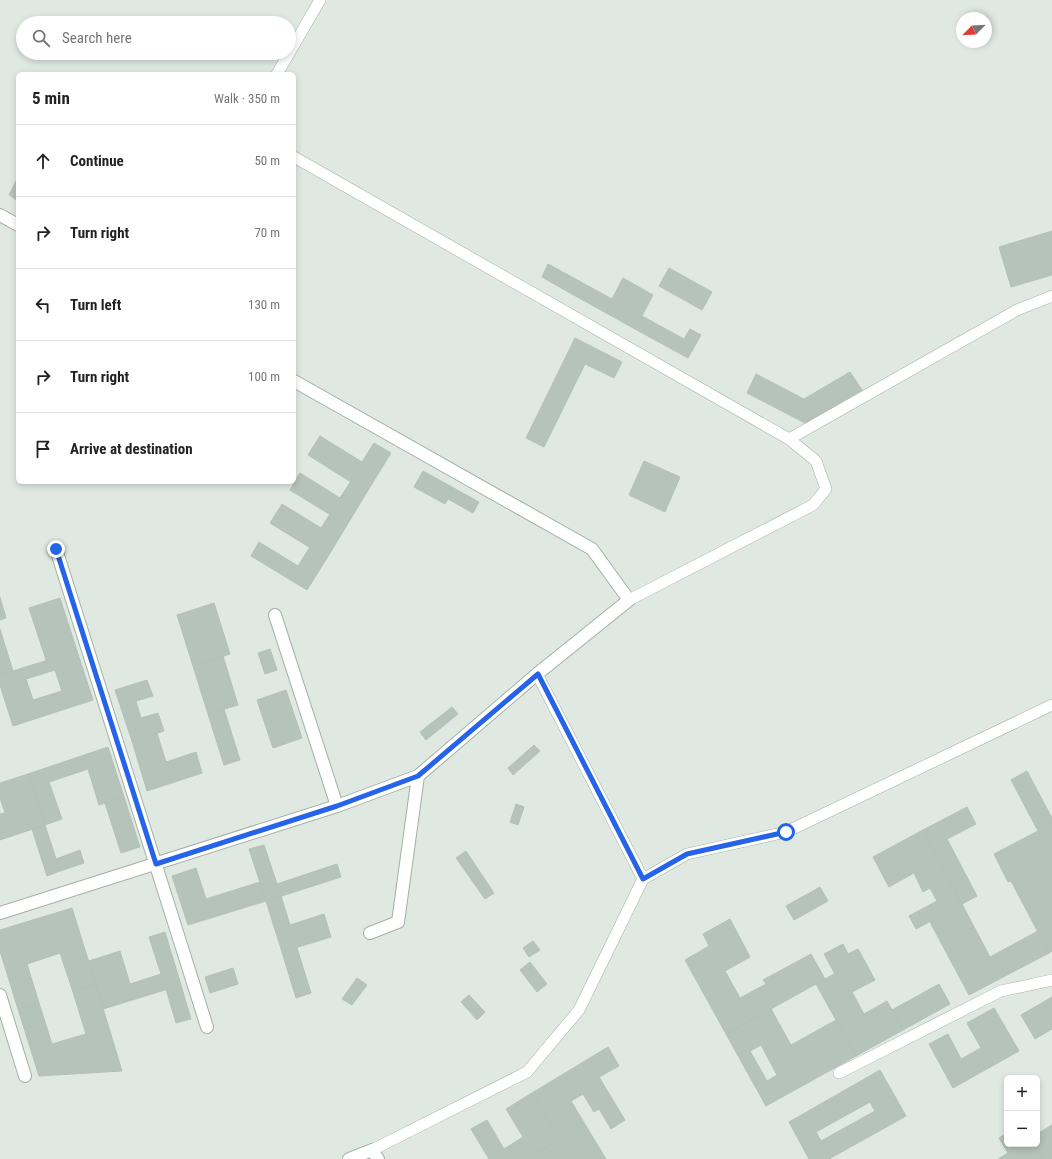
<!DOCTYPE html>
<meta charset="utf-8">
<style>
:root{--surface:#fff;--page:#f2f2f2;--text:#222;--muted:#767676;--line:#e0e0e0}
body{margin:0;font-family:"Roboto Condensed",sans-serif;background:var(--page);color:var(--text)}
.controls{position:absolute;right:12px;bottom:12px;display:grid;overflow:hidden;border-radius:6px;box-shadow:0 2px 6px #0003}
.controls button{width:36px;height:36px;display:grid;place-items:center;padding:0;border:0;border-bottom:1px solid var(--line);background:var(--surface);color:var(--text);font:20px sans-serif}
.compass{position:absolute;left:956px;top:12px;width:36px;height:36px;border-radius:50%;background:var(--surface);box-shadow:0 2px 6px #0003;rotate:246deg}
.stop{position:absolute;width:12px;height:12px;margin:-9px;border:3px solid #2563eb;border-radius:50%;background:#fff}
.stop.end{background:#2563eb;border-color:#fff;box-shadow:0 1px 4px #0008}
.list{margin:0;padding:0;list-style:none}
h2{display:flex;justify-content:space-between;align-items:center;height:52px;margin:0;padding:0 16px;font-size:17px}
h2 small{font-size:13px;font-weight:400;color:var(--muted)}
.list li{display:grid;grid-template-columns:26px 1fr auto;gap:12px;align-items:center;box-sizing:border-box;height:72px;padding:0 16px;border-top:1px solid var(--line)}
.list b{display:block;font-size:15px;white-space:nowrap}
.list em{font-size:13px;font-style:normal;color:var(--muted)}
.icon{flex:none;width:22px;height:22px;fill:none;stroke:currentColor;stroke-width:2;stroke-linecap:round;stroke-linejoin:round}
.map{position:relative;flex:none;width:1052px;height:1159px;overflow:hidden}
.search{position:absolute;background:var(--surface);box-shadow:0 2px 6px #0003;left:16px;top:16px;width:280px;height:44px;display:flex;align-items:center;gap:10px;box-sizing:border-box;padding:0 14px;border-radius:22px;color:var(--muted);font-size:15px}
.panel{position:absolute;background:var(--surface);box-shadow:0 2px 6px #0003;left:16px;top:72px;width:280px;height:412px;border-radius:6px}
.map>svg:first-child{display:block}
.building{fill:#b5c3ba;stroke:#b3c1b7;fill-rule:evenodd}
.lines{fill:none;stroke-linecap:round;stroke-linejoin:round}
.lane-casing{stroke:#a3b0a7;stroke-width:12}
.street-casing{stroke:#a3b0a7;stroke-width:14}
.secondary-casing{stroke:#a0b3a6;stroke-width:14}
.lane{stroke:#fff;stroke-width:11}
.street{stroke:#fff;stroke-width:12}
.secondary{stroke:#fff;stroke-width:12}
.route{stroke:#2563eb;stroke-width:5}
</style>
<div class="map">
<svg width="1052" height="1159" viewBox="0 0 1052 1159">
<rect width="100%" height="100%" fill="#dfe9e2"/>
<path class="building" d="M16,181l2,1v19l-9,-6z
M1052,231v44l-41,12 -12,-40z
M548,264l22,12 -7,13 -21,-12z
M669,268l43,24 -10,18 -43,-24z
M570,276l42,23 11,-21 30,17 -18,34 -72,-40z
M642,316l42,23 6,-10 11,6 -13,23 -53,-29z
M575,338l47,24 -8,16 -29,-14 -41,83 -18,-9z
M850,372l12,18 -57,33 -58,-30 9,-19 48,25z
M320,436l42,26 12,-19 17,10 -24,39 -59,-37z
M644,461l36,16 -15,35 -36,-17z
M423,471l56,31 -6,11 -25,-14 -3,5 -31,-17z
M300,473l40,25 11,-17 16,11 -20,33 -57,-35z
M282,504l39,24 9,-14 17,11 -20,33 -57,-35z
M259,542l39,24 12,-19 17,11 -20,32 -56,-34z
M0,597l6,21 -6,2z
M60,598l17,53 -31,9 -17,-52z
M214,603l16,51 -37,12 -16,-51z
M0,629l13,42 -13,4z
M270,649l7,21 -12,4 -7,-21z
M77,651l16,49 -80,26 -13,-41v-10zM55,670l7,21 -29,9 -7,-21z
M223,656l15,49 -30,9 -15,-48z
M147,680l6,16 -17,5 5,17 17,-5 6,18 -32,10 -17,-51z
M286,690l16,48 -29,10 -16,-48z
M452,707l6,7 -32,26 -6,-8z
M224,709l16,51 -16,5 -16,-51z
M157,733l9,29 30,-10 6,21 -55,18 -15,-50z
M534,745l6,6 -27,24 -5,-7z
M108,747l16,50 -25,8 -11,-36 -39,13 13,37 -17,6 -17,-51z
M1027,771l25,47v133l-3,2 -38,-72 -3,1 -14,-28 44,-23 -27,-51z
M28,774l17,51 -45,15v-26l5,-1 -5,-15v-15z
M124,797l16,50 -19,6 -16,-50z
M516,804l8,3 -6,18 -8,-3z
M967,807l9,17 -29,15 30,57 -15,8 -39,-74z
M45,825l15,46 -13,5 -15,-47z
M923,830l39,74 -46,25 -7,-13 28,-15 -7,-13 -7,4 -9,-19 -25,14 -16,-30z
M264,845l13,39 60,-20 4,13 -75,24 -17,-52z
M80,850l4,13 -24,8 -4,-12z
M466,851l28,42 -9,6 -29,-41z
M196,868l10,31 54,-17 6,19 -78,24 -16,-49z
M820,887l8,14 -34,19 -8,-14z
M281,896l9,29 34,-11 7,23 -49,15 -16,-51z
M962,904l28,53 48,-26 11,22 -80,42 -39,-73z
M72,908l24,77 -23,7 -13,-39 -33,11 12,39 -21,6 -18,-58v-21z
M730,919l20,38 -25,14 15,27 26,-14 -3,-4 48,-26 14,25 -99,55 -41,-74 24,-14 -6,-12z
M165,932l16,53 -78,24 -14,-48 31,-10 10,33 31,-10 -12,-37z
M533,941l7,9 -11,7 -6,-9z
M843,944l5,10 10,-5 5,9 -28,16 -11,-20z
M297,948l14,45 -15,5 -14,-46z
M863,958l12,22 -23,12 12,22 23,-13 16,29 -47,26 -40,-72z
M530,962l17,22 -10,8 -17,-22z
M233,968l5,16 -28,9 -5,-16z
M357,978l10,7 -15,20 -10,-6z
M939,984l11,20 -47,26 -11,-20z
M96,985l26,86 -83,5 -21,-67 21,-6 13,41 34,-10 -13,-42z
M181,985l10,34 -15,4 -10,-34z
M469,995l16,17 -8,8 -16,-18z
M1052,997v32l-17,10 -14,-24z
M994,1008l25,43 -66,37 -24,-44 19,-10 13,25 20,-11 -14,-25z
M771,1009l40,72 -45,25 -40,-72zM761,1045l16,30 -10,6 -17,-30z
M836,1020l20,36 -45,25 -20,-36z
M608,1047l11,19 -20,11 26,43 -14,9 -12,-20 -5,3 -11,-18 -12,7 35,58h-34l-40,-66z
M880,1070l26,46 -77,43h-20l-20,-37zM870,1102l5,9 -54,30 -5,-9z
M532,1093l28,46 -33,20h-38l-18,-30 16,-9 17,29 19,-12 -17,-28z
M1052,1125v34h-8l-9,-15h2v-10z
M1007,1133v11h28l9,15h-46l10,-6 -9,-15z
M560,1139l12,20h-45z"/>
<g class="lines">
<g class="lane-casing">
<path id="lane" d="M277,74l43,-74
M294,157l495,282 27,22 10,28 -13,16 -184,95
M789,439l228,-129 35,-14
M643,879l44,-25 99,-22 266,-127
M839,1073l162,-82 51,-11
M372,1150l155,-78 52,-62 64,-131 -106,-205"/>
</g>
<g class="street-casing">
<path id="street" d="M0,215l18,10
M56,549l151,478
M275,615l62,191
M0,913l337,-107 81,-30 119,-102 92,-74 -37,-51 -298,-168
M370,933l28,-11 20,-146
M0,995l25,81"/>
</g>
<g class="secondary-casing">
<path id="secondary" d="M349,1159l23,-9 6,9"/>
</g>
<use href="#lane" class="lane"/>
<use href="#street" class="street"/>
<use href="#secondary" class="secondary"/>
</g>
<g class="lines">
<path class="route" d="M56,549l100,315 181,-58 81,-30 120,-102 105,205 44,-25 99,-22"/>
</g>
</svg>
<div class="controls">
<button>+</button>
<button>−</button>
</div>
<svg class="compass" viewBox="-18 -18 36 36"><path d="M0-13l5 13h-10z" fill="#e53935"/><path d="M0 13l5-13h-10z" fill="#767676"/></svg>
<div class="stop" style="left:786px;top:832px"></div>
<div class="stop end" style="left:56px;top:549px"></div>
<div class="search"><svg class="icon" aria-label="search" viewBox="0 0 24 24"><circle cx="10" cy="10" r="6"/><path d="M15 15l6 6"/></svg>Search here</div>
<section class="panel">
<h2>5 min<small>Walk · 350 m</small></h2>
<ul class="list">
<li><svg class="icon" aria-label="ahead" viewBox="0 0 24 24"><path d="M12 20V5M6 11l6-6 6 6"/></svg><div><b>Continue</b></div><em>50 m</em></li>
<li><svg class="icon" aria-label="right" viewBox="0 0 24 24"><path d="M7 20v-9h11M14 6l5 5-5 5"/></svg><div><b>Turn right</b></div><em>70 m</em></li>
<li><svg class="icon" aria-label="left" viewBox="0 0 24 24"><path d="M17 20v-9H6M10 6l-5 5 5 5"/></svg><div><b>Turn left</b></div><em>130 m</em></li>
<li><svg class="icon" aria-label="right" viewBox="0 0 24 24"><path d="M7 20v-9h11M14 6l5 5-5 5"/></svg><div><b>Turn right</b></div><em>100 m</em></li>
<li><svg class="icon" aria-label="arrive" viewBox="0 0 24 24"><path d="M6 21V4h12l-3 4 3 4H6"/></svg><div><b>Arrive at destination</b></div></li>
</ul>
</section>
</div>
